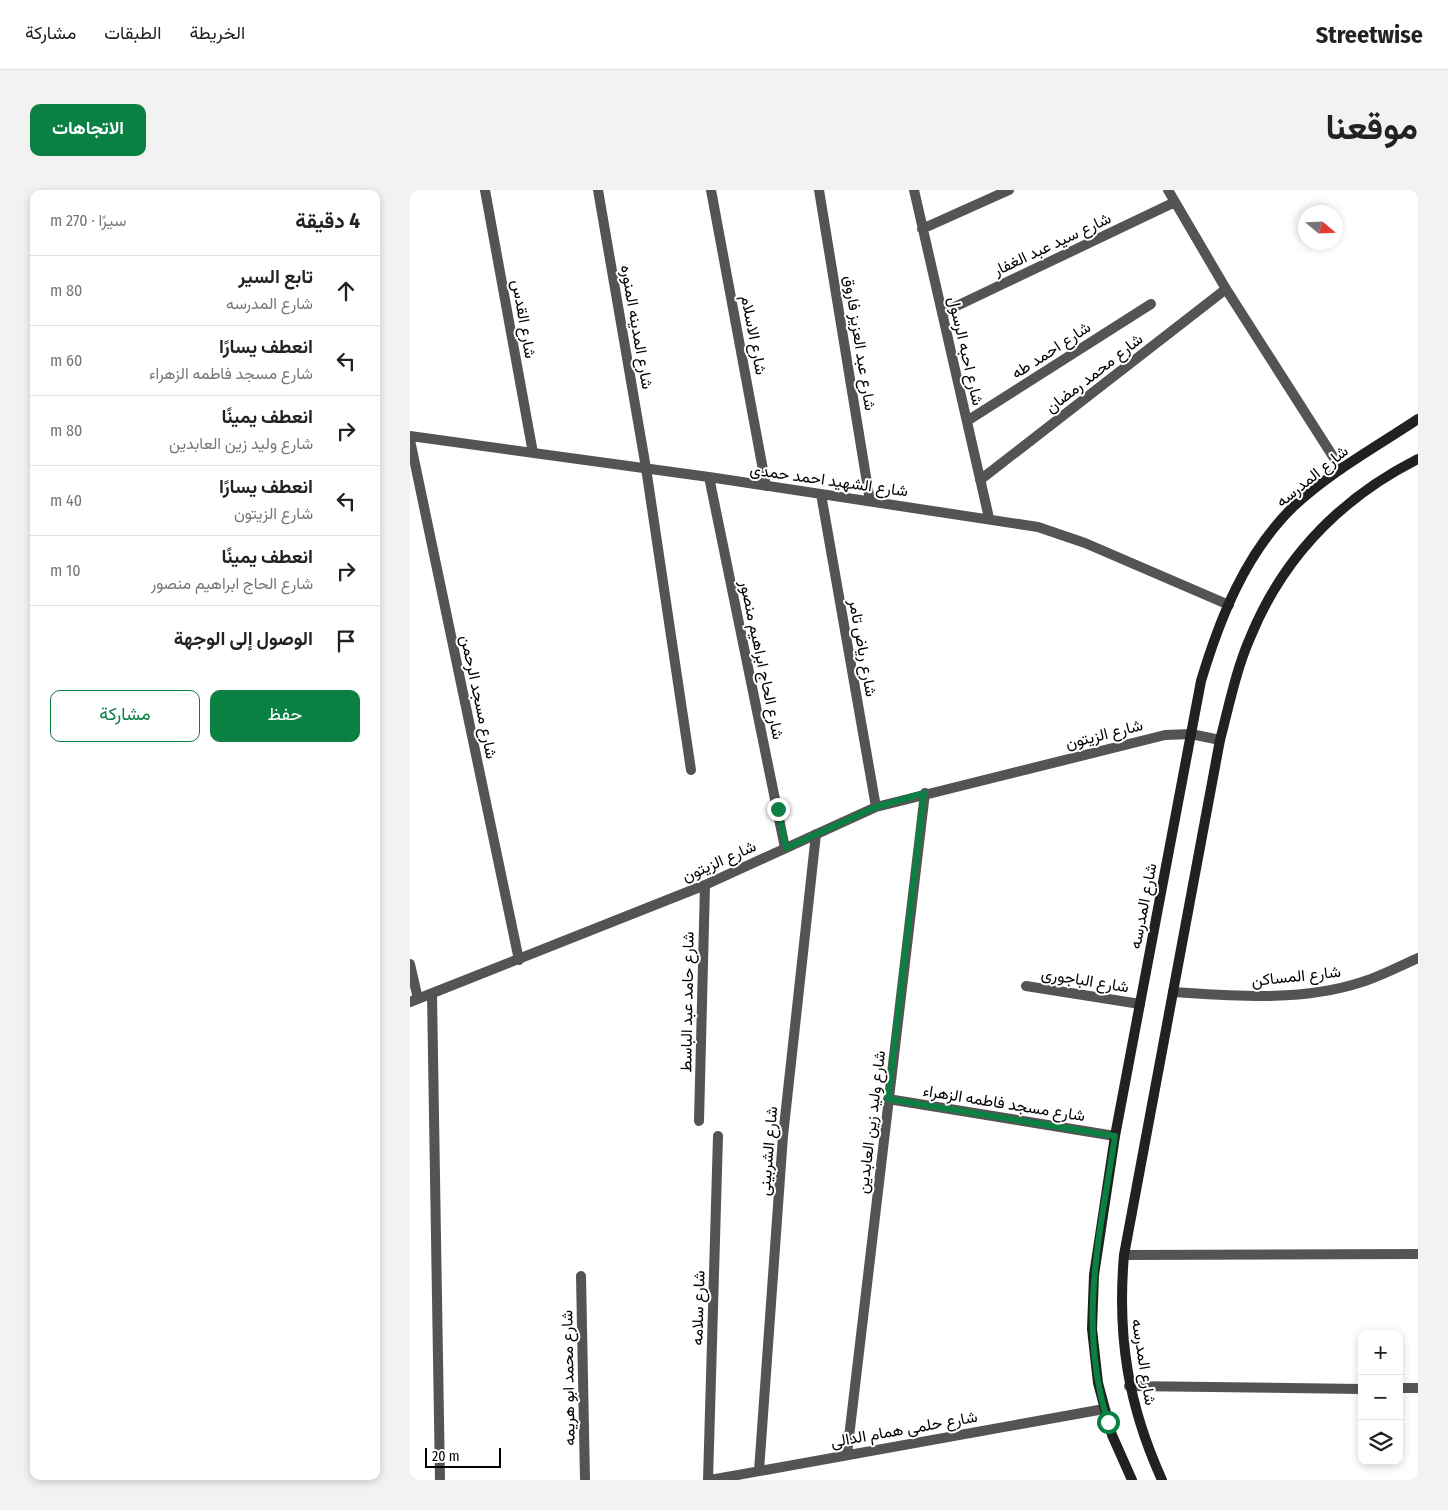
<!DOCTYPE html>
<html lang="ar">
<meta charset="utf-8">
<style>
:root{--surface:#fff;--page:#f2f2f2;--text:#222;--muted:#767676;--line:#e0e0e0;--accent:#0b8043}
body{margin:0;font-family:"Fira Sans Condensed",Vazirmatn,sans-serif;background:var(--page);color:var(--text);direction:rtl}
.controls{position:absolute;right:15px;bottom:15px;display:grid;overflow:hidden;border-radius:10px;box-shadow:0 2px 8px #0003}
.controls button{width:45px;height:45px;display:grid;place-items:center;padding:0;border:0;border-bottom:1px solid var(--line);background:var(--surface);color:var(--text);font:25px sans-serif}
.compass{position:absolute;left:888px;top:15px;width:45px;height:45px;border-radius:50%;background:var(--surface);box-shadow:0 2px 8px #0003;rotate:109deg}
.scale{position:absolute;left:15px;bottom:12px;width:76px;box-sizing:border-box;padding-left:5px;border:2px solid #000;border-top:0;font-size:14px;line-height:18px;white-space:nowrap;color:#000;-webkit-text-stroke:4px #fff;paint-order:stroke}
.stop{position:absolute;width:15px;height:15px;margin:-11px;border:4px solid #0b8043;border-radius:50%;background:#fff}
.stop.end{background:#0b8043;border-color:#fff;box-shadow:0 1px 5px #0008}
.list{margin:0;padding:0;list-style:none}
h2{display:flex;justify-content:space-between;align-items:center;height:65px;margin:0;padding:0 20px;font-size:21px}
h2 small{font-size:16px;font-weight:400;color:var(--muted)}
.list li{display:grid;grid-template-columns:32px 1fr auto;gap:15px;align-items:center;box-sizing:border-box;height:70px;padding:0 20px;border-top:1px solid var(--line)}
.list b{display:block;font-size:19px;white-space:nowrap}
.list p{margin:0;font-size:16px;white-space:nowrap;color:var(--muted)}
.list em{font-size:16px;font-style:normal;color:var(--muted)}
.actions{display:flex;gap:10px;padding:15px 20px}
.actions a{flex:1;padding:11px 0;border:1px solid var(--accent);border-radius:10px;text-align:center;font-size:18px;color:var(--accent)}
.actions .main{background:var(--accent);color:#fff}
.icon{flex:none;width:28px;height:28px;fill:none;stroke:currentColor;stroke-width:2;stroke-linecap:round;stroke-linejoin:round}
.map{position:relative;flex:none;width:1008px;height:1290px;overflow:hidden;direction:ltr;border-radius:10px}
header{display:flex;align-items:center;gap:30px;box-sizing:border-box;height:70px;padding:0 25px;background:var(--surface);border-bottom:1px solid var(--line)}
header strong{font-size:24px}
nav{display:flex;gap:28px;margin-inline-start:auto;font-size:18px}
.intro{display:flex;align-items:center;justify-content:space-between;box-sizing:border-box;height:120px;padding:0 30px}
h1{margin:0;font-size:35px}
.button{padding:12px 22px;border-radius:10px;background:var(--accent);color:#fff;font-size:18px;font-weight:700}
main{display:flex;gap:30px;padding:0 30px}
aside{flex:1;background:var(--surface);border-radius:10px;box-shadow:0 2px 8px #0003}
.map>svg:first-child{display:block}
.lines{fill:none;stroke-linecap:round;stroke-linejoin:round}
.lane{stroke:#545454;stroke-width:10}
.street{stroke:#545454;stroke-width:10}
.secondary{stroke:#212121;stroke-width:10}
.route{stroke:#0b8043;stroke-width:6}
.labels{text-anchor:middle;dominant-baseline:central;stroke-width:4;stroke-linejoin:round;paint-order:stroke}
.street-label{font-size:16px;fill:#000;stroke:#fff}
</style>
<header>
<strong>Streetwise</strong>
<nav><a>الخريطة</a><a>الطبقات</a><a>مشاركة</a></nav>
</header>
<div class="intro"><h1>موقعنا</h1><a class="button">الاتجاهات</a></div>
<main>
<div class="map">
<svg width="1008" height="1290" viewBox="0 0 1008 1290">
<rect width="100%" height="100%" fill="#fff"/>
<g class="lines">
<path class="lane" d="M236,278l45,302"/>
<path class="street" d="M75,0l48,263
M188,0l48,278
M301,0l55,296
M409,0l51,311
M504,0l75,328
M758,0l58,99 115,180
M512,39l87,-39
M532,123l233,-111
M557,231l184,-117
M0,246l299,41 329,50 47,16 144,62
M0,250l109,520
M299,287l76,371
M570,290l246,-191
M411,304l55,313
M0,774l8,35
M616,796l114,18
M763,802c62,4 128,10 189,-10 19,-6 38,-16 56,-24
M22,804l8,486
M0,812l295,-117 171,-78 289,-72 26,-1 29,6
M478,909l227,37
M289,931l6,-236
M714,1065l294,-1
M171,1086l4,204
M719,1196l233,3
M989,1198h19
M437,1264l78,-661
M349,1281l24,-335 33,-302
M298,1290l10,-344
M300,1290l394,-71"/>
<path class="secondary" d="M722,1290l-20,-45 -14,-52 -6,-54 2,-54 21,-139 86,-455c19,-63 44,-127 92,-174 37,-35 83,-60 125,-88
M752,1290c-34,-75 -45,-143 -38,-225l96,-515c9,-34 16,-70 30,-102 33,-81 91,-140 168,-179"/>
</g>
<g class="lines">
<path class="route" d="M368,619l8,39 90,-41 48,-14 -36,306 227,37c-15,98 -38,188 -7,286"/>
</g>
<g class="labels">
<g class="street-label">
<text transform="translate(642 54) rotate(-25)">شارع سيد عبد الغفار</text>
<text transform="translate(114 129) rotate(80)">شارع القدس</text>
<text transform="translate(227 137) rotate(80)">شارع المدينه المنوره</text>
<text transform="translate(344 145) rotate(79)">شارع الاسلام</text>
<text transform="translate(450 153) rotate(81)">شارع عبد العزيز فاروق</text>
<text transform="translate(641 160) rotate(-33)">شارع احمد طه</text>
<text transform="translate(556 161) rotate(77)">شارع احبه الرسول</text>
<text transform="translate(684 183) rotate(-38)">شارع محمد رمضان</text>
<text transform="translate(902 286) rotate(-39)">شارع المدرسه</text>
<text transform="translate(419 290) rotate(8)">شارع الشهيد احمد حمدى</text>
<text transform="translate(453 458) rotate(80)">شارع رياض تامر</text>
<text transform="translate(352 470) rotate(78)">شارع الحاج ابراهيم منصور</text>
<text transform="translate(69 507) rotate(78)">شارع مسجد الرحمن</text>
<text transform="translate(694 544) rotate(-14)">شارع الزيتون</text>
<text transform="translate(309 671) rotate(-24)">شارع الزيتون</text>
<text transform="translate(733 716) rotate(-79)">شارع المدرسه</text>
<text transform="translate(886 786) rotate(-6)">شارع المساكن</text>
<text transform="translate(675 790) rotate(9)">شارع الباجورى</text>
<text transform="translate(277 812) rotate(-89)">شارع حامد عبد الباسط</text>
<text transform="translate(594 913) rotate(9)">شارع مسجد فاطمه الزهراء</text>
<text transform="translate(461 932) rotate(-83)">شارع وليد زين العابدين</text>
<text transform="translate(358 961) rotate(-85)">شارع الشربينى</text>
<text transform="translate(288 1118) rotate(-88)">شارع سلامه</text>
<text transform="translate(734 1172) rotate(81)">شارع المدرسه</text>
<text transform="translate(158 1188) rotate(-91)">شارع محمد ابو هريمه</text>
<text transform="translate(494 1239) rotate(-10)">شارع حلمى همام الدالى</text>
</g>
</g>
</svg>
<div class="controls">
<button>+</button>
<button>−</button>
<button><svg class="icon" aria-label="layers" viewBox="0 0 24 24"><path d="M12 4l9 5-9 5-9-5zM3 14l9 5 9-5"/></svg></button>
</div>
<svg class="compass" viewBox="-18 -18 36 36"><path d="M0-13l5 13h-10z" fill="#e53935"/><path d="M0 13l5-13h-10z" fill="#767676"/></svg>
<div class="scale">20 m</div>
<div class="stop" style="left:698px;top:1232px"></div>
<div class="stop end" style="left:368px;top:619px"></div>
</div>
<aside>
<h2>4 دقيقة<small>سيرًا · 270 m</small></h2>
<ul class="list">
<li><svg class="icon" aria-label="ahead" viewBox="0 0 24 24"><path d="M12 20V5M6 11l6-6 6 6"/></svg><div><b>تابع السير</b><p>شارع المدرسه</p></div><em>80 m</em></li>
<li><svg class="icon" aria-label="left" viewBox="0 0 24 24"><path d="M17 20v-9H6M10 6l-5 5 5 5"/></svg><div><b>انعطف يسارًا</b><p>شارع مسجد فاطمه الزهراء</p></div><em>60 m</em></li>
<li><svg class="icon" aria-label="right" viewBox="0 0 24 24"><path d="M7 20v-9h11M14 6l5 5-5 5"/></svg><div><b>انعطف يمينًا</b><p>شارع وليد زين العابدين</p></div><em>80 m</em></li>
<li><svg class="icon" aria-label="left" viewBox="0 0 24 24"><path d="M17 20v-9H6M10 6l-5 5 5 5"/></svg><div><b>انعطف يسارًا</b><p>شارع الزيتون</p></div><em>40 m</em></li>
<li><svg class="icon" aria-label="right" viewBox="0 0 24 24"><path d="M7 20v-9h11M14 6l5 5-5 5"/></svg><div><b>انعطف يمينًا</b><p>شارع الحاج ابراهيم منصور</p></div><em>10 m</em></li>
<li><svg class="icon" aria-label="arrive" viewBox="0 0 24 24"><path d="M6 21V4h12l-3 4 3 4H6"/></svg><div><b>الوصول إلى الوجهة</b></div></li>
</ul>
<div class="actions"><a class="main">حفظ</a><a>مشاركة</a></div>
</aside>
</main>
